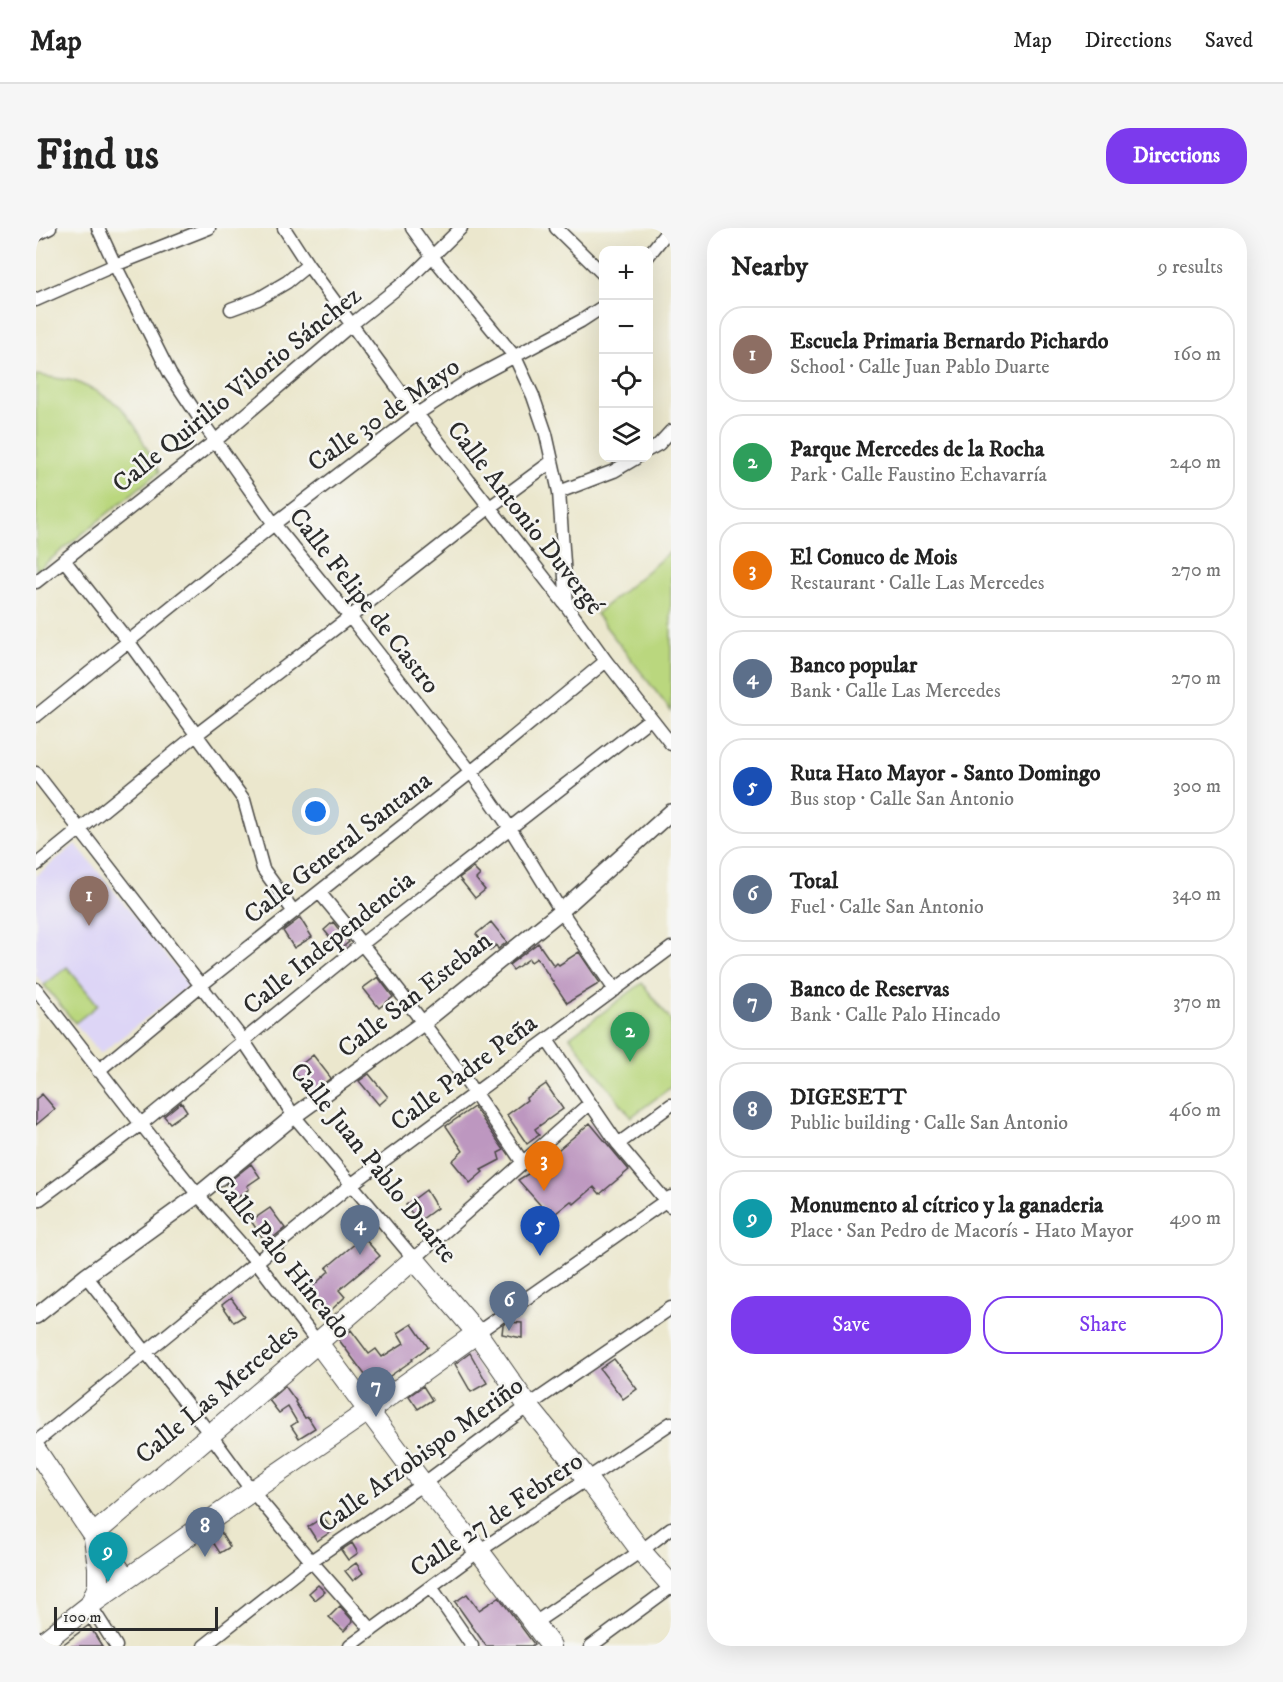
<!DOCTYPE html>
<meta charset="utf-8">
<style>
:root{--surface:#fff;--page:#f6f6f6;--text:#222;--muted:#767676;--line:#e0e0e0;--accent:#7c3aed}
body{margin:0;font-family:"IM FELL DW Pica",serif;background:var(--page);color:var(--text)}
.controls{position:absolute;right:18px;top:18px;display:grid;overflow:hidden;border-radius:12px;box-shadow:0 6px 24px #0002}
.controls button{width:54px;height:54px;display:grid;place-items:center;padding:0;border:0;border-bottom:2px solid var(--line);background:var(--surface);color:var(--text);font:30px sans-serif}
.scale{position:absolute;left:18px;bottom:15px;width:164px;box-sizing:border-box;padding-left:6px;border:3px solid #2b2b2b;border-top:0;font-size:16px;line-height:21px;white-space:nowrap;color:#2b2b2b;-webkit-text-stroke:4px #f6f6f2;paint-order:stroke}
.you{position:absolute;left:280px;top:584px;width:21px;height:21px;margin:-15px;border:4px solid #fff;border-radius:50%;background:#1a73e8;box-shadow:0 0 0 9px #1a73e833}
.badge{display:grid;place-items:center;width:39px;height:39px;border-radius:50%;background:var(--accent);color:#fff;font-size:20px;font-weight:700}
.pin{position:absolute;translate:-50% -50px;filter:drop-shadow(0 2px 3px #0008)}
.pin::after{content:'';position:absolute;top:32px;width:21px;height:18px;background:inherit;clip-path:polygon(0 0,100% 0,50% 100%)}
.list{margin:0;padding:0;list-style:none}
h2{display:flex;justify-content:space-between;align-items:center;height:78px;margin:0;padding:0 24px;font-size:26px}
h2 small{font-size:20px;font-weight:400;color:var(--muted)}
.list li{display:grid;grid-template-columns:39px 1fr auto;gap:18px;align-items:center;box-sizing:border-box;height:96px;margin:0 12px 12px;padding:0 12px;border:2px solid var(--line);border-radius:24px}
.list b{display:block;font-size:22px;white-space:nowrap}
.list p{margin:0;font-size:20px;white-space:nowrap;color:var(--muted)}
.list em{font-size:20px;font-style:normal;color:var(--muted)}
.actions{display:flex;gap:12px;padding:18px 24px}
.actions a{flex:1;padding:14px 0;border:2px solid var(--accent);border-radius:24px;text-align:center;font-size:21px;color:var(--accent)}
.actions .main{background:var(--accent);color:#fff}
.icon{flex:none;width:33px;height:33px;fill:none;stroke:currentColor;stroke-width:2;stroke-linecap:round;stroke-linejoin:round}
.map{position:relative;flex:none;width:635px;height:1418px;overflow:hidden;border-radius:24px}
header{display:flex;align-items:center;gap:36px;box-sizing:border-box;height:84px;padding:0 30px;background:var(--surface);border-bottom:2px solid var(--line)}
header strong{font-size:28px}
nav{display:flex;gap:33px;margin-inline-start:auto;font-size:21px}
.intro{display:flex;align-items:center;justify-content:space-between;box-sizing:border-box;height:144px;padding:0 36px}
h1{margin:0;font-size:42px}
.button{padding:15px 27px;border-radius:24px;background:var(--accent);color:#fff;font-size:21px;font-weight:700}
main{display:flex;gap:36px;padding:0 36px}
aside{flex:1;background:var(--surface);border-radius:24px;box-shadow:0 6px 24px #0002}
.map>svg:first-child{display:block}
.built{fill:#ddd5f6}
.green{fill:#bad77e;stroke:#728154;stroke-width:1.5}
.building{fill:#bd97c0}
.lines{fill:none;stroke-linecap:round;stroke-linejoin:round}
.minor-casing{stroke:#484743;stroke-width:15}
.tertiary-casing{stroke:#484743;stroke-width:18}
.primary-casing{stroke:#484743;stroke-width:22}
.minor{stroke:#fff;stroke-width:12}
.tertiary{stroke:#fff;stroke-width:15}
.primary{stroke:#fff;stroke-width:20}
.labels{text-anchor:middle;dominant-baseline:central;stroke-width:5;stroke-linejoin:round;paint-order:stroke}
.street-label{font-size:26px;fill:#2b2b2b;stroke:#f6f6f2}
</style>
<header>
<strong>Map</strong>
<nav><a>Map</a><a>Directions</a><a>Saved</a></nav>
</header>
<div class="intro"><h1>Find us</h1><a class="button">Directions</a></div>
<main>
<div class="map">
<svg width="635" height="1418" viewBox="0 0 635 1418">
<rect width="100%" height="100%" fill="#f6f6f2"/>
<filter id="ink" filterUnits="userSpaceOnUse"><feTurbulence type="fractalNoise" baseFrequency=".0167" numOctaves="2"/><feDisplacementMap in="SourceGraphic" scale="12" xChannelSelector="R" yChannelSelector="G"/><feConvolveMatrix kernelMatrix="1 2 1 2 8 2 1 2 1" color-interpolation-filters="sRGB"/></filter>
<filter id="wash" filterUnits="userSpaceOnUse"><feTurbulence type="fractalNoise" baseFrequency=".008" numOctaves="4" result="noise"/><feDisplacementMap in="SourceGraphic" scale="24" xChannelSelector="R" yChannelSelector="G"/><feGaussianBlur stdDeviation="1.35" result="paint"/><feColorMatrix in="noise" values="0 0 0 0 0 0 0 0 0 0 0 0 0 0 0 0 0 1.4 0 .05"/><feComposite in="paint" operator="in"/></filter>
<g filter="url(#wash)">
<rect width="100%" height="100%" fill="#ebe7cd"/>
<path class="built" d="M40,616l113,141 -89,69 -64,-79v-99z"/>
<path class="green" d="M0,147l38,6 22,10 24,15 15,20 24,46 -123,99z
M635,323v160l-75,-97z
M31,739l31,38 -23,18 -31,-38z
M606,755l29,38v66l-40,30 -61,-80z"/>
<g id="blocks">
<path class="building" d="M437,640l7,7 -4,4 9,11 -10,8 -16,-20z
M264,690l12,19 -18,11 -11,-17z
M297,694l16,20 -9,7 -16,-19z
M455,694l16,20 -9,7 -2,-4 -6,6 -14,-17z
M502,715l16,23 3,-3 2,2 20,-13 21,31 -33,20 -30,-45 -6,4 -2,-3 -16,11 -4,-5z
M342,749l15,20 -14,11 -16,-20z
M277,827l18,23 -21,15 -17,-22z
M333,846l19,23 -9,8 -20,-24z
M510,856l17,25 -28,20 4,6 -12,9 -20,-29 20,-15 -1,-2z
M6,866l13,15 -19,16v-26z
M145,874l6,9 -17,12 -6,-7z
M438,879l30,43 -6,3 2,7 -19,10 2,2 -13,11 -18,-22 11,-10 -17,-25z
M554,895l39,47 -29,24 -6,-7 -20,17 -3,-3 -20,16 -33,-37 23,-14 -1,-1z
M215,936l9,13 -13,9 2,3 -12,9 -11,-14z
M390,962l11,18 -19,14 -12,-17z
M234,980l15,20 -19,15 -15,-22z
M327,1009l17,19 -41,34 6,7 -18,17 -21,-21 23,-22 -3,-3z
M195,1070l13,18 -10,6 -12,-17z
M471,1094l15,1v15l-20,-4 1,-9z
M376,1096l16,23 -16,12 1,1 -39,27 -35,-47 12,-10 18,24 7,-5 6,8 22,-14 -6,-10z
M434,1125l17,30 -16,9 -16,-28z
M578,1131l23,30 -14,10 -23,-30z
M249,1158l11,15 -1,1 10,16 3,-1 7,11 -16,10 -8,-12 6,-4 -9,-15 -9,6 -10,-13z
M387,1158l9,14 -14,9 -9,-13z
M287,1289l9,14 -15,10 -9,-14z
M183,1301l11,18 -10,6 -11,-17z
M316,1315l6,10 -10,7 -7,-10z
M320,1335l7,10 -10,8 -8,-10z
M282,1357l7,7 -10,8 -6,-7z
M431,1366l12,16 20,-13 35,47 -3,2h-45l-31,-44z
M304,1378l13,15 -9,10 -15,-14z
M53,1397l13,21h-41z"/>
</g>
</g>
<g filter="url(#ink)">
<use href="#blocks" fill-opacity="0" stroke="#484743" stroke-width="1.5"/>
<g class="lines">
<g class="minor-casing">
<path id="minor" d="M62,0l17,37 55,109 30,45 74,105 76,93 121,155 39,56 51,83 54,79
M248,0l24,37 109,149 151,194 38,53 65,83
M376,0l20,28 83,101 18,39 13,38 13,58 8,114
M520,0l48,47
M0,7l14,-7
M612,28l22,-28
M0,72l79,-35 94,-37
M195,81l27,-10 29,-17 21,-17
M612,222l11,-6 12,-13
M523,264l55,-21 22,-13
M28,332l64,81 116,159 19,69 31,43
M0,354l179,-141 137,-117 59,-47 50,-49
M0,488l238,-192 143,-110 49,-32 115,-61 23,-15
M0,545l207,267 51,76 120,143 176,-156
M0,637l160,-130 154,-118 140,-110 61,-45
M283,664c73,87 141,177 204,271
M0,761l105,135 57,71 58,66 62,82
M511,812l71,104 52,62
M62,843l102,-85 271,-214 135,-111
M582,916l53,-39
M0,972l4,-1 101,-75 221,-180 148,-116 140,-109
M50,1048l124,158 42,57 59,70 61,69
M441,1105l194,-136
M0,1214l316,-258 319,-236
M395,1359l41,59
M54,1377l26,41
M497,1396l108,-73 30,-23
M168,1418l107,-85 112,-77 105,-78 143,-98
M314,1418l129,-95 192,-128
M555,1418l80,-59"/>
</g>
<g class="tertiary-casing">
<path id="tertiary" d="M0,1088l50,-40 112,-81 96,-79 129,-93 138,-112 110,-99"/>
</g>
<g class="primary-casing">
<path id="primary" d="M282,1115l105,141 56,67 72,95
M0,1222l57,85 34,44
M57,1307c107,-92 215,-183 321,-276l63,74 51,73 60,74 53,71 30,34
M54,1377l8,-19v-19l-4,-29
M2,1418l52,-41 162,-114 116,-80 109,-78"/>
</g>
<use href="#minor" class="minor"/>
<use href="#tertiary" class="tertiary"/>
<use href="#primary" class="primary"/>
</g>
</g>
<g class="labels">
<g class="street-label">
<text transform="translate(201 162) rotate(-39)">Calle Quirilio Vilorio Sánchez</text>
<text transform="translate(348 187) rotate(-35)">Calle 30 de Mayo</text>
<text transform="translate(489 290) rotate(52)">Calle Antonio Duvergé</text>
<text transform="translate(328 373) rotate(52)">Calle Felipe de Castro</text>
<text transform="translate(302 620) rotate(-38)">Calle General Santana</text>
<text transform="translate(293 715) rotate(-39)">Calle Independencia</text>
<text transform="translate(379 767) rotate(-38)">Calle San Esteban</text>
<text transform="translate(428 845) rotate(-37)">Calle Padre Peña</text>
<text transform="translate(337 935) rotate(51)">Calle Juan Pablo Duarte</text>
<text transform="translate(246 1029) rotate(51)">Calle Palo Hincado</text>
<text transform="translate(181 1166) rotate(-40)">Calle Las Mercedes</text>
<text transform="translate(385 1227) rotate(-36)">Calle Arzobispo Meriño</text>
<text transform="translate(461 1287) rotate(-34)">Calle 27 de Febrero</text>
</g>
</g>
</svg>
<div class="controls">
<button>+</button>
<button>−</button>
<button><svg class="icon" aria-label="locate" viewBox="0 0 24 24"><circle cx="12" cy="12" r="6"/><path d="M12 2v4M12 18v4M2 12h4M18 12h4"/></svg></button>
<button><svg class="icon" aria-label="layers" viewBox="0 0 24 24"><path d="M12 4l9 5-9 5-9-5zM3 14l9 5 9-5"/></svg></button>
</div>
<div class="scale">100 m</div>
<div class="you"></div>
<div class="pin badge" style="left:53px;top:698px;background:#8d6e63">1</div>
<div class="pin badge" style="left:594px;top:834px;background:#2e9e5b">2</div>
<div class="pin badge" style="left:508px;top:963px;background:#e8710a">3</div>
<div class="pin badge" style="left:324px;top:1027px;background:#5c6f8a">4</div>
<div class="pin badge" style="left:504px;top:1028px;background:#1a4fb4">5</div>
<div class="pin badge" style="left:473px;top:1103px;background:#5c6f8a">6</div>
<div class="pin badge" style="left:340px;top:1189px;background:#5c6f8a">7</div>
<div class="pin badge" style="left:169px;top:1329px;background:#5c6f8a">8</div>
<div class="pin badge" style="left:72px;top:1354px;background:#0f9aa8">9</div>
</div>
<aside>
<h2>Nearby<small>9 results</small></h2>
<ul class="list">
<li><span class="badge" style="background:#8d6e63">1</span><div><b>Escuela Primaria Bernardo Pichardo</b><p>School · Calle Juan Pablo Duarte</p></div><em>160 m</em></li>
<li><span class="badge" style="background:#2e9e5b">2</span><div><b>Parque Mercedes de la Rocha</b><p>Park · Calle Faustino Echavarría</p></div><em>240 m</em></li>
<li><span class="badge" style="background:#e8710a">3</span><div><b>El Conuco de Mois</b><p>Restaurant · Calle Las Mercedes</p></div><em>270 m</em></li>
<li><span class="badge" style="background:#5c6f8a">4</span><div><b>Banco popular</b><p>Bank · Calle Las Mercedes</p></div><em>270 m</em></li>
<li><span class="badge" style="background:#1a4fb4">5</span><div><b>Ruta Hato Mayor - Santo Domingo</b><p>Bus stop · Calle San Antonio</p></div><em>300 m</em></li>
<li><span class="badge" style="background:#5c6f8a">6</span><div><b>Total</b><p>Fuel · Calle San Antonio</p></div><em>340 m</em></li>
<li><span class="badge" style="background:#5c6f8a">7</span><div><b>Banco de Reservas</b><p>Bank · Calle Palo Hincado</p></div><em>370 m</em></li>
<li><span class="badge" style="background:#5c6f8a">8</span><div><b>DIGESETT</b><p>Public building · Calle San Antonio</p></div><em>460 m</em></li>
<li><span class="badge" style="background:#0f9aa8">9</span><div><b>Monumento al cítrico y la ganaderia</b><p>Place · San Pedro de Macorís - Hato Mayor</p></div><em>490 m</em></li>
</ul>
<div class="actions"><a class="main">Save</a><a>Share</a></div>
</aside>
</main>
